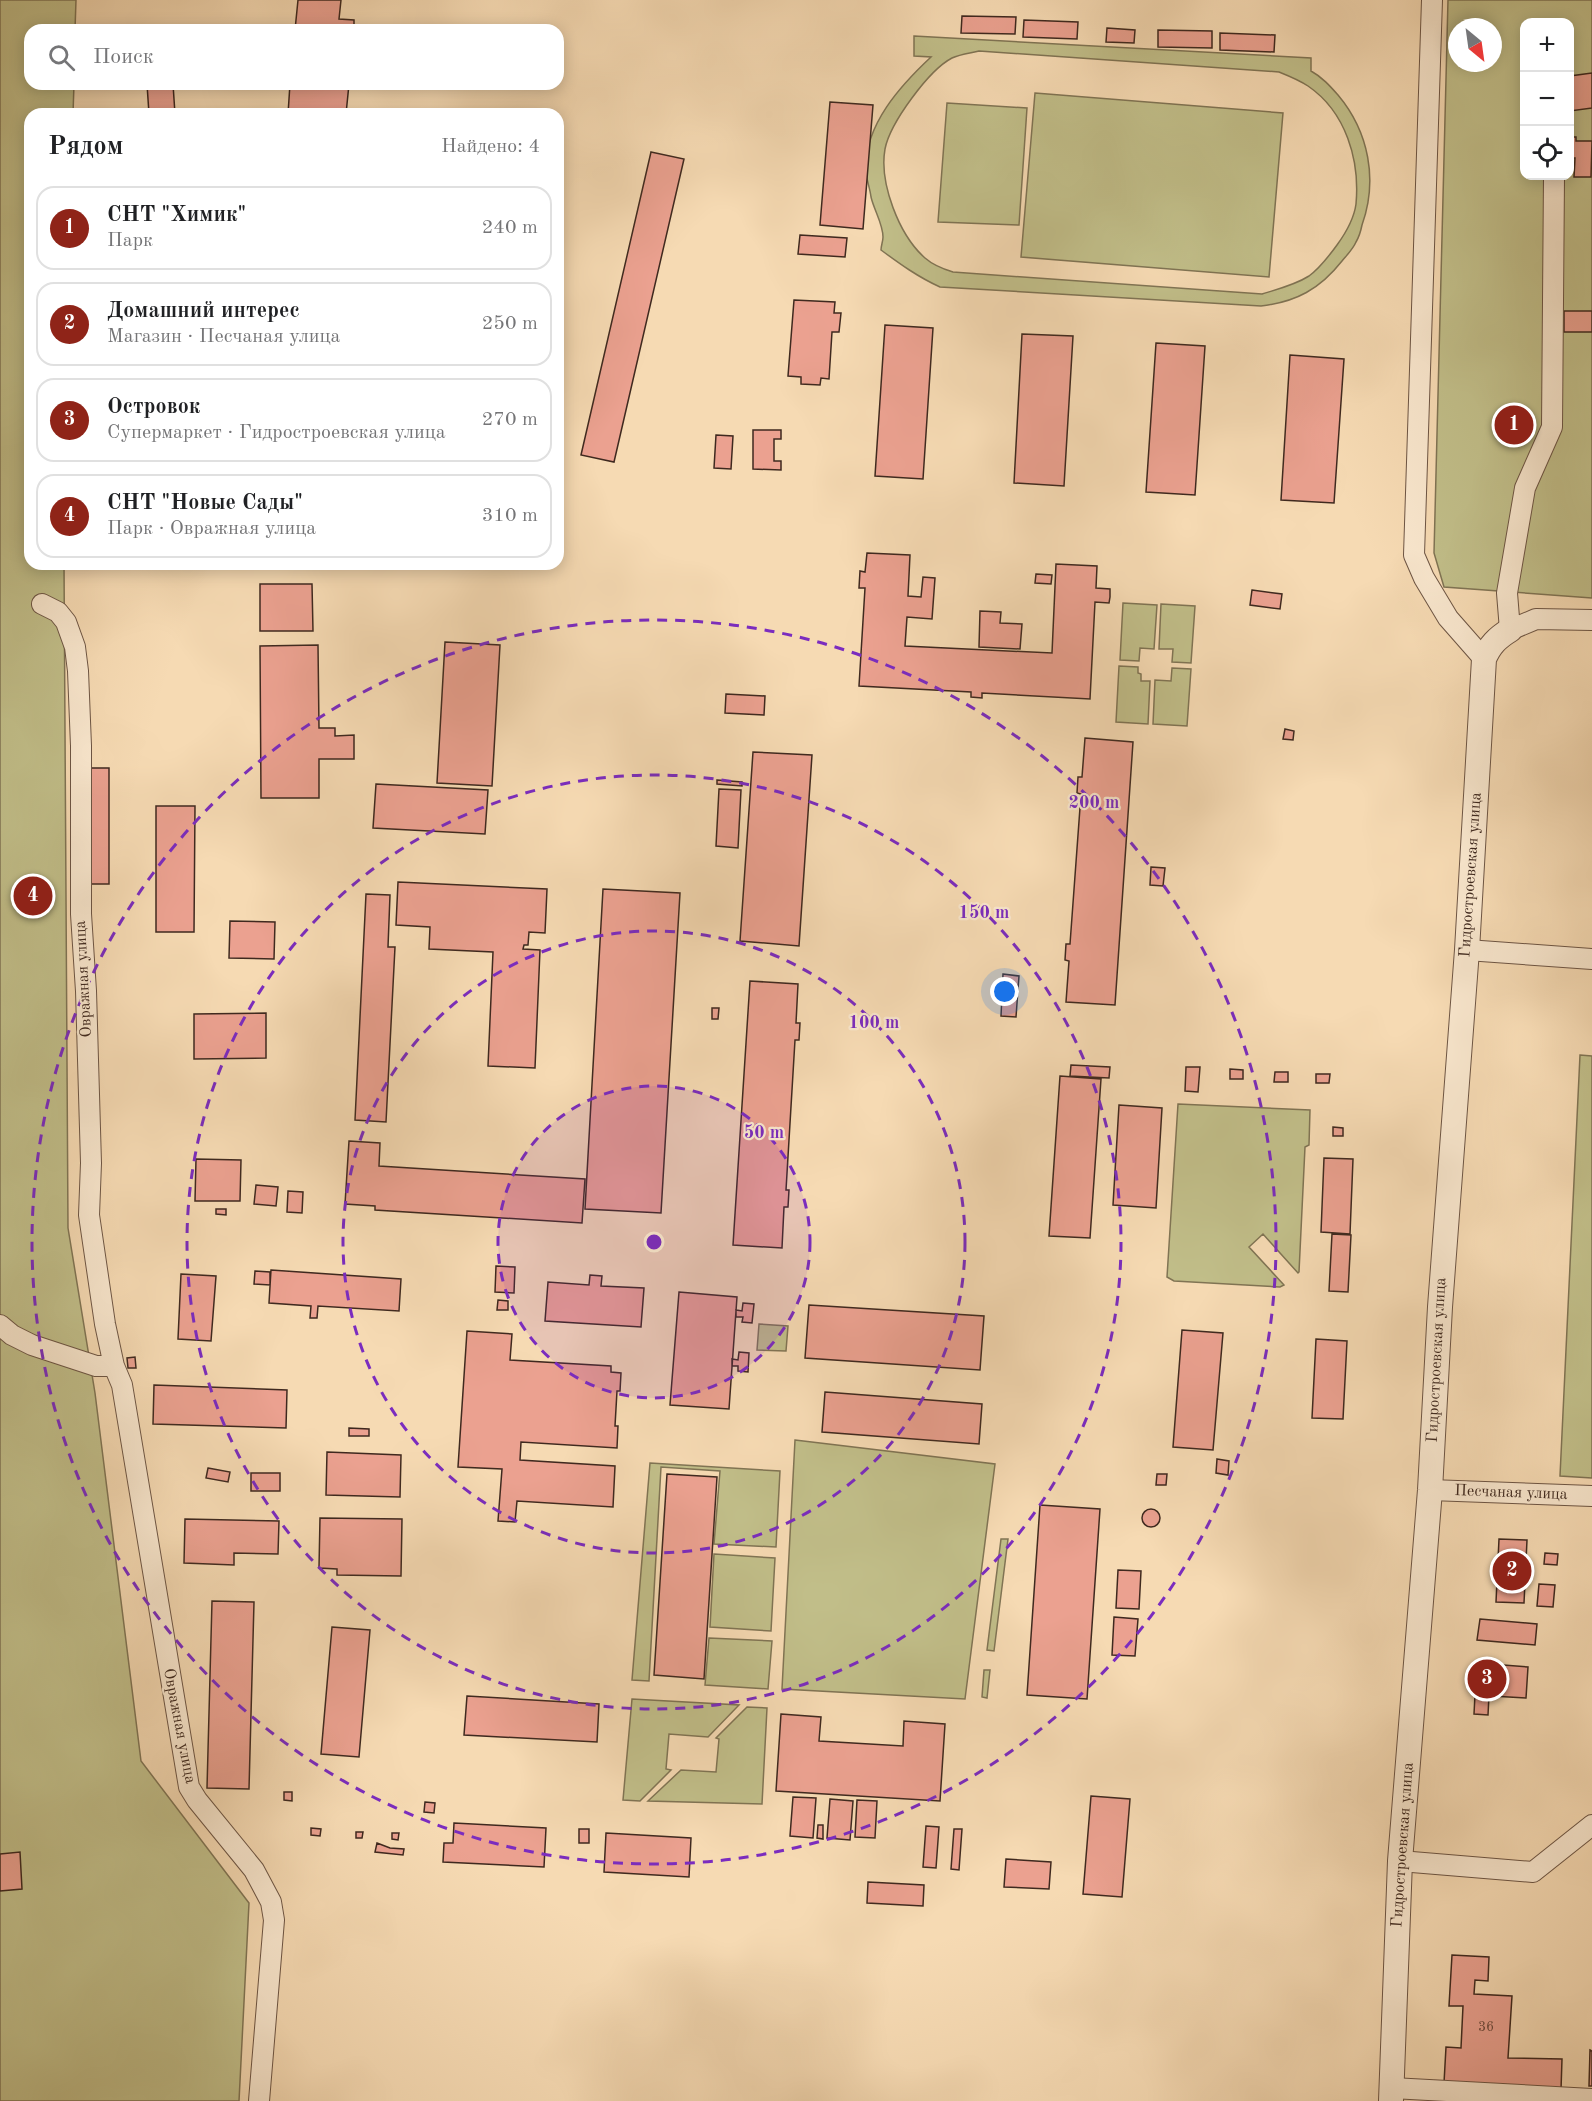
<!DOCTYPE html>
<html lang="ru">
<meta charset="utf-8">
<style>
:root{--surface:#fff;--page:#f2f2f2;--text:#202124;--muted:#757577;--line:#e0e0e0;--accent:#8f2418}
body{margin:0;font-family:"Old Standard TT",serif;background:var(--page);color:var(--text)}
.controls{position:absolute;right:18px;top:18px;display:grid;overflow:hidden;border-radius:12px;box-shadow:0 3px 15px #0003}
.controls button{width:54px;height:54px;display:grid;place-items:center;padding:0;border:0;border-bottom:2px solid var(--line);background:var(--surface);color:var(--text);font:30px sans-serif}
.compass{position:absolute;left:1448px;top:18px;width:54px;height:54px;border-radius:50%;background:var(--surface);box-shadow:0 3px 15px #0003;rotate:151deg}
.you{position:absolute;left:1005px;top:992px;width:21px;height:21px;margin:-15px;border:4px solid #fff;border-radius:50%;background:#1a73e8;box-shadow:0 0 0 9px #1a73e833}
.badge{display:grid;place-items:center;width:39px;height:39px;border-radius:50%;background:var(--accent);color:#fff;font-size:20px;font-weight:700}
.pin{position:absolute;translate:-50% -50%;border:3px solid #fff;box-shadow:0 2px 6px #0006}
.list{margin:0;padding:0;list-style:none}
h2{display:flex;justify-content:space-between;align-items:center;height:78px;margin:0;padding:0 24px;font-size:26px}
h2 small{font-size:20px;font-weight:400;color:var(--muted)}
.list li{display:grid;grid-template-columns:39px 1fr auto;gap:18px;align-items:center;box-sizing:border-box;height:84px;margin:0 12px 12px;padding:0 12px;border:2px solid var(--line);border-radius:18px}
.list b{display:block;font-size:22px;white-space:nowrap}
.list p{margin:0;font-size:20px;white-space:nowrap;color:var(--muted)}
.list em{font-size:20px;font-style:normal;color:var(--muted)}
.icon{flex:none;width:33px;height:33px;fill:none;stroke:currentColor;stroke-width:2;stroke-linecap:round;stroke-linejoin:round}
.map{position:relative;flex:none;width:1592px;height:2101px;overflow:hidden}
.search{position:absolute;background:var(--surface);box-shadow:0 3px 15px #0003;left:24px;top:24px;width:540px;height:66px;display:flex;align-items:center;gap:15px;box-sizing:border-box;padding:0 21px;border-radius:18px;color:var(--muted);font-size:22px}
.panel{position:absolute;background:var(--surface);box-shadow:0 3px 15px #0003;left:24px;top:108px;width:540px;height:462px;border-radius:18px}
.map>svg:first-child{display:block}
.green{fill:#c1be89;stroke:#807454;stroke-width:1.5;fill-rule:evenodd}
.building{fill:#eba190;stroke:#3f291f;stroke-width:1.5}
.lines{fill:none;stroke-linecap:round;stroke-linejoin:round}
.minor-casing{stroke:#6d5544;stroke-width:22}
.tertiary-casing{stroke:#6d5544;stroke-width:26}
.minor{stroke:#f9e7ce;stroke-width:20}
.tertiary{stroke:#f9e7ce;stroke-width:24}
.ring{fill:none;stroke:#7b2cbf;stroke-width:3;stroke-dasharray:10 8}
.labels{text-anchor:middle;dominant-baseline:central;stroke-width:4.5;stroke-linejoin:round;paint-order:stroke}
.number-label{font-size:14px;fill:#6a473b}
.street-label{font-size:16px;fill:#3f291f;stroke:#f9e7ce}
.centre{fill:#7b2cbf;stroke:#f9e7ce;stroke-width:3}
.ring-label{font-size:18px;text-anchor:middle;font-weight:bold;fill:#7b2cbf;stroke:#f9e7ce;stroke-width:4.5;stroke-linejoin:round;paint-order:stroke}
</style>
<div class="map">
<svg width="1592" height="2101" viewBox="0 0 1592 2101">
<rect width="100%" height="100%" fill="#f6dab3"/>
<filter id="stains"><feTurbulence type="fractalNoise" baseFrequency=".00333" numOctaves="4"/><feColorMatrix values="0 0 0 0 .2 0 0 0 0 .09 0 0 0 0 .02 0 0 0 .5 -.17"/></filter>
<radialGradient id="worn" r=".72"><stop offset=".6" stop-color="#630" stop-opacity="0"/><stop offset="1" stop-color="#630" stop-opacity=".3"/></radialGradient>
<path class="green" d="M0,0h76l-1,30h-45v54h44l-1,30h-43v450h34l4,664 27,165 46,368 108,142 -10,198h-239z
M1448,0h144v598l-148,-11 -10,-34zM1524,22h46v154h-46zM1457,27h36v36h-36z
M914,36l397,22v13c11,6 19,15 27,24 31,37 40,85 24,130 -1,5 -3,12 -6,17 -3,7 -9,13 -14,19 -22,28 -46,41 -81,45l-321,-19c-22,-10 -40,-23 -59,-37 0,-4 2,-9 2,-13 0,-13 -9,-27 -12,-40 -1,-9 -5,-18 -5,-27 -2,-45 35,-85 65,-113l-17,-1zM979,51l300,21c10,4 20,8 29,14 38,26 52,74 48,118 -2,15 -11,30 -19,41 -8,11 -17,23 -28,31 -14,9 -31,13 -47,18l-309,-22c-10,-3 -20,-7 -28,-14 -26,-23 -46,-75 -40,-109 5,-26 44,-79 67,-91 8,-4 19,-5 27,-7z
M1035,93l248,20 -14,164 -248,-20z
M947,103l80,5 -8,117 -81,-3z
M1123,603l34,2 -3,44 -14,-1 -1,13 -19,-1z
M1161,604l34,2 -4,57 -19,-1 1,-13h-14z
M1119,666l19,1v6l3,1v7h9l-2,43 -32,-2z
M1172,668l19,1 -4,57 -34,-2 2,-44 16,1z
M1580,1055l12,1v422l-32,-2z
M1178,1104l132,6 -1,35 -4,2 -6,125 -1,1 -35,-39 -14,13 35,38 -4,2 -106,-6 -7,-4z
M759,1324l29,2 -2,25 -29,-1z
M795,1440l200,24 -30,235 -183,-10z
M650,1463l130,8 -4,76 -62,-3 6,-73 -59,-4 -12,214 -17,-1z
M1001,1539h7l-14,112 -7,-1z
M714,1554l61,4 -4,73 -61,-4z
M709,1638l63,3 -4,48 -63,-4z
M984,1670h6l-3,28 -5,-1z
M632,1699l107,6 -31,32 -39,-3 -3,35 5,1 -31,31 -17,-1z
M747,1707l20,1 -5,96 -114,-3 33,-31 35,2 3,-33 -3,-1z"/>
<path class="building" d="M298,0h43l-2,19 15,1v10h-59z
M962,16l54,1 -1,17 -54,-1z
M1024,20l54,2 -1,17 -54,-2z
M1107,28l28,2 -1,13 -28,-1z
M1158,30l54,1v17l-54,-1z
M1220,33l55,2 -1,17 -54,-2z
M1592,73v35l-22,3v-35z
M147,84h26l2,30h-26z
M290,84h59l-3,30h-58z
M830,102l43,3 -10,124 -43,-4z
M1570,137h6v4h16l-1,36h-17l1,-19h-5z
M651,152l33,7 -70,303 -33,-7z
M800,235l47,3 -2,19 -47,-3z
M794,300l41,2 -1,11h7l-2,19h-7l-3,47 -8,-1 -1,7 -19,-1v-7l-13,-1z
M1564,311h28v21h-28z
M885,325l48,3 -10,151 -48,-3z
M1022,334l51,2 -9,150 -50,-3z
M1156,343l49,3 -10,149 -49,-3z
M1290,355l54,4 -10,144 -53,-3z
M753,430h28v9h-7v22h7v9l-28,-1z
M716,435l17,1 -2,33 -17,-1z
M867,553l43,2 -2,41 13,1 2,-20 12,1 -3,41 -25,-2 -2,29 147,7 4,-89 41,2 -1,22 14,1v8l-1,6 -14,-1 -5,97 -108,-6v5l-11,-1v-5l-112,-6 6,-98h-6l1,-17 5,1z
M1036,574l16,1 -1,9 -16,-1z
M260,584h52l1,47h-53z
M1252,590l30,4 -2,15 -30,-4z
M980,611l21,1 -1,11 22,1 -2,25 -41,-2z
M445,642l55,3 -8,141 -55,-3z
M318,645l1,83h16v8l19,-1v24h-35v39h-58l-1,-152z
M726,694l39,2 -1,19 -39,-2z
M1285,729l9,2 -1,9 -10,-1z
M1085,738l48,4 -18,263 -49,-3 3,-41 -4,-1 1,-16h4l11,-150 -4,-1 1,-16h4z
M753,752l59,3 -13,191 -59,-5z
M88,768h21v116h-21z
M717,780l25,2v4l-25,-2z
M376,784l112,6 -3,44 -112,-6z
M719,789l22,1 -3,58 -22,-2z
M156,806h39l-1,126h-38z
M1151,867l14,1 -2,18 -13,-1z
M398,882l149,7 -2,44 -16,-1 -1,13h-4l-1,4 17,1 -5,118 -47,-2 5,-114 -64,-3 1,-22 -34,-2z
M603,889l77,4 -19,320 -76,-4z
M366,894l24,1 -2,52h7l-9,175 -31,-2z
M230,921l45,1 -1,37 -45,-1z
M1003,974l16,2 -3,41 -15,-1z
M750,981l48,3 -2,39h4l-1,17h-4l-9,150h3l-1,17h-4l-2,41 -49,-3z
M712,1008h7l-1,11h-6z
M266,1013v45l-72,1v-45z
M1071,1065l39,2 -1,11 -39,-2z
M1186,1067h14l-2,25 -13,-1z
M1230,1069l13,1v9h-13z
M1275,1072h13v10h-14z
M1316,1074h14l-1,9h-13z
M1060,1076l41,3 -11,159 -41,-2z
M1119,1105l43,3 -6,100 -43,-3z
M1333,1127l10,1v8h-10z
M349,1141l31,2 -1,23 206,13 -3,44 -207,-13v-4l-30,-2z
M1324,1158l29,1 -3,75 -29,-2z
M196,1159l45,1 -1,41h-45z
M256,1185l22,2 -2,19 -22,-2z
M288,1191l15,1 -1,21 -15,-1z
M216,1209h10v6l-10,-1z
M1332,1234l19,1 -3,57 -19,-1z
M496,1266l19,1 -1,26 -19,-1z
M271,1270l130,9 -2,32 -81,-5 -1,12h-7l1,-12 -42,-3z
M255,1271l15,1v13l-16,-1z
M181,1274l35,2 -5,65 -33,-2z
M590,1275l12,1 -1,10 43,2 -3,39 -96,-6 3,-39 41,3z
M679,1292l58,5 -8,112 -59,-4z
M498,1300l10,1v9h-11z
M743,1303l11,1 -2,19 -10,-1 1,-5h-7v-7l6,1z
M809,1305l175,11 -4,54 -175,-12z
M1182,1330l41,3 -10,117 -40,-3z
M467,1331l45,3 -2,26 101,6v6l10,1 -1,18h-3l-2,35h3l-1,22 -96,-6 -1,18 95,6 -2,41 -96,-6 -2,21 -17,-1 4,-52 -44,-2z
M1316,1339l31,2 -4,78 -31,-1z
M739,1352l10,1 -1,19 -10,-1v-5h-6v-7l6,1z
M135,1357l1,11h-8l-1,-10z
M154,1385l133,5 -1,38 -133,-4z
M825,1392l157,12 -3,40 -157,-12z
M349,1428l20,1v7h-20z
M327,1452l74,3 -1,42 -74,-2z
M1217,1459l12,2 -1,14 -12,-2z
M208,1468l22,4 -2,10 -22,-4z
M251,1473h29v18h-29z
M667,1474l50,3 -13,202 -50,-4z
M1157,1474h10l-1,11h-10z
M1040,1505l60,4 -13,190 -60,-4z
M1142 1518a9 9 0 1 1 18 0a9 9 0 1 1-18 0Z
M320,1518l82,1 -1,57 -64,-1v-6l-18,-1z
M185,1519l94,2 -1,33 -44,-1v12l-50,-2z
M1499,1539l28,1 -3,63 -28,-1z
M1545,1553l13,1 -1,11 -13,-1z
M1118,1570l23,1 -2,38 -23,-1z
M1539,1584l16,1 -2,22 -16,-1z
M212,1601l42,1 -5,187 -42,-1z
M1114,1617l24,2 -3,37 -23,-1z
M1480,1619l57,5 -2,21 -58,-5z
M332,1627l38,3 -11,127 -38,-3z
M1477,1663l51,4 -2,31 -51,-3z
M1475,1695h14l-1,20 -14,-1z
M467,1696l132,8 -2,38 -133,-7z
M781,1714l40,3 -2,24 84,5 1,-25 41,3 -5,77 -164,-10z
M284,1792h8v9l-8,-1z
M1091,1796l39,3 -8,98 -39,-3z
M793,1797l23,1 -3,40 -23,-2z
M830,1799l23,2 -3,39 -23,-2z
M857,1800l20,1 -2,37 -20,-1z
M425,1802l10,1 -1,10 -10,-1z
M454,1823l92,5 -2,39 -101,-5 1,-19h9z
M818,1825h5v14l-6,-1z
M926,1826l13,1 -3,41 -13,-1z
M311,1828l10,1 -1,7 -9,-1z
M579,1829h10v14h-10z
M954,1829h8l-3,41 -8,-1z
M356,1832h7l-1,6h-6z
M392,1833h7l-1,7 -6,-1z
M606,1833l85,5 -2,39 -85,-5z
M377,1843l13,5 14,1 -1,6 -28,-3z
M20,1852l2,37 -22,2v-37z
M1006,1859l45,3 -2,27 -45,-2z
M868,1882l56,3 -1,21 -56,-3z
M1452,1955l37,2 -1,24 -13,-1 -1,14 38,2 -4,62 54,1 -1,31 -117,-7 2,-36 15,1 2,-42h-14z
M1590,2050l2,1v35h-3z"/>
<g class="lines">
<g class="minor-casing">
<path id="minor" d="M1432,0l-18,555 10,23 24,40 36,41
M1554,176l-2,251 -27,61 -18,105 3,37 26,-11 56,1
M42,604l16,8 8,10 9,25 3,24 3,75v168l5,77 5,172 -2,52 16,109 9,42 8,19 67,402 8,13 57,70 17,32 3,18 -15,181
M1467,950l125,9
M0,1325l12,10 20,10 64,21h18
M1430,1490l162,6
M1400,1861l133,11 59,-47
M1392,2088l200,11"/>
</g>
<g class="tertiary-casing">
<path id="tertiary" d="M1391,2101l9,-240 30,-371 10,-183 27,-357 17,-291c6,-14 13,-21 26,-29"/>
</g>
<use href="#minor" class="minor"/>
<use href="#tertiary" class="tertiary"/>
</g>
<circle cx="654" cy="1242" r="156" fill="#7b2cbf" fill-opacity=".12"/>
<g class="ring">
<circle cx="654" cy="1242" r="156"/>
<circle cx="654" cy="1242" r="311"/>
<circle cx="654" cy="1242" r="467"/>
<circle cx="654" cy="1242" r="622"/>
</g>
<g class="labels">
<g class="number-label">
<text x="1486" y="2027">36</text>
</g>
<g class="street-label">
<text transform="translate(1471 875) rotate(-86)">Гидростроевская улица</text>
<text transform="translate(84 979) rotate(-93)">Овражная улица</text>
<text transform="translate(1437 1360) rotate(-87)">Гидростроевская улица</text>
<text transform="translate(1511 1493) rotate(2)">Песчаная улица</text>
<text transform="translate(179 1726) rotate(79)">Овражная улица</text>
<text transform="translate(1403 1845) rotate(-86)">Гидростроевская улица</text>
</g>
</g>
<circle cx="654" cy="1242" r="9" class="centre"/>
<g class="ring-label">
<text x="1094" y="808">200 m</text>
<text x="984" y="918">150 m</text>
<text x="874" y="1028">100 m</text>
<text x="764" y="1138">50 m</text>
</g>
<rect width="100%" height="100%" filter="url(#stains)"/>
<rect width="100%" height="100%" fill="url(#worn)"/>
</svg>
<div class="controls">
<button>+</button>
<button>−</button>
<button><svg class="icon" aria-label="locate" viewBox="0 0 24 24"><circle cx="12" cy="12" r="6"/><path d="M12 2v4M12 18v4M2 12h4M18 12h4"/></svg></button>
</div>
<svg class="compass" viewBox="-18 -18 36 36"><path d="M0-13l5 13h-10z" fill="#e53935"/><path d="M0 13l5-13h-10z" fill="#757577"/></svg>
<div class="you"></div>
<div class="pin badge" style="left:1514px;top:425px">1</div>
<div class="pin badge" style="left:1512px;top:1571px">2</div>
<div class="pin badge" style="left:1487px;top:1679px">3</div>
<div class="pin badge" style="left:33px;top:896px">4</div>
<div class="search"><svg class="icon" aria-label="search" viewBox="0 0 24 24"><circle cx="10" cy="10" r="6"/><path d="M15 15l6 6"/></svg>Поиск</div>
<section class="panel">
<h2>Рядом<small>Найдено: 4</small></h2>
<ul class="list">
<li><span class="badge">1</span><div><b>СНТ &quot;Химик&quot;</b><p>Парк</p></div><em>240 m</em></li>
<li><span class="badge">2</span><div><b>Домашний интерес</b><p>Магазин · Песчаная улица</p></div><em>250 m</em></li>
<li><span class="badge">3</span><div><b>Островок</b><p>Супермаркет · Гидростроевская улица</p></div><em>270 m</em></li>
<li><span class="badge">4</span><div><b>СНТ &quot;Новые Сады&quot;</b><p>Парк · Овражная улица</p></div><em>310 m</em></li>
</ul>
</section>
</div>
